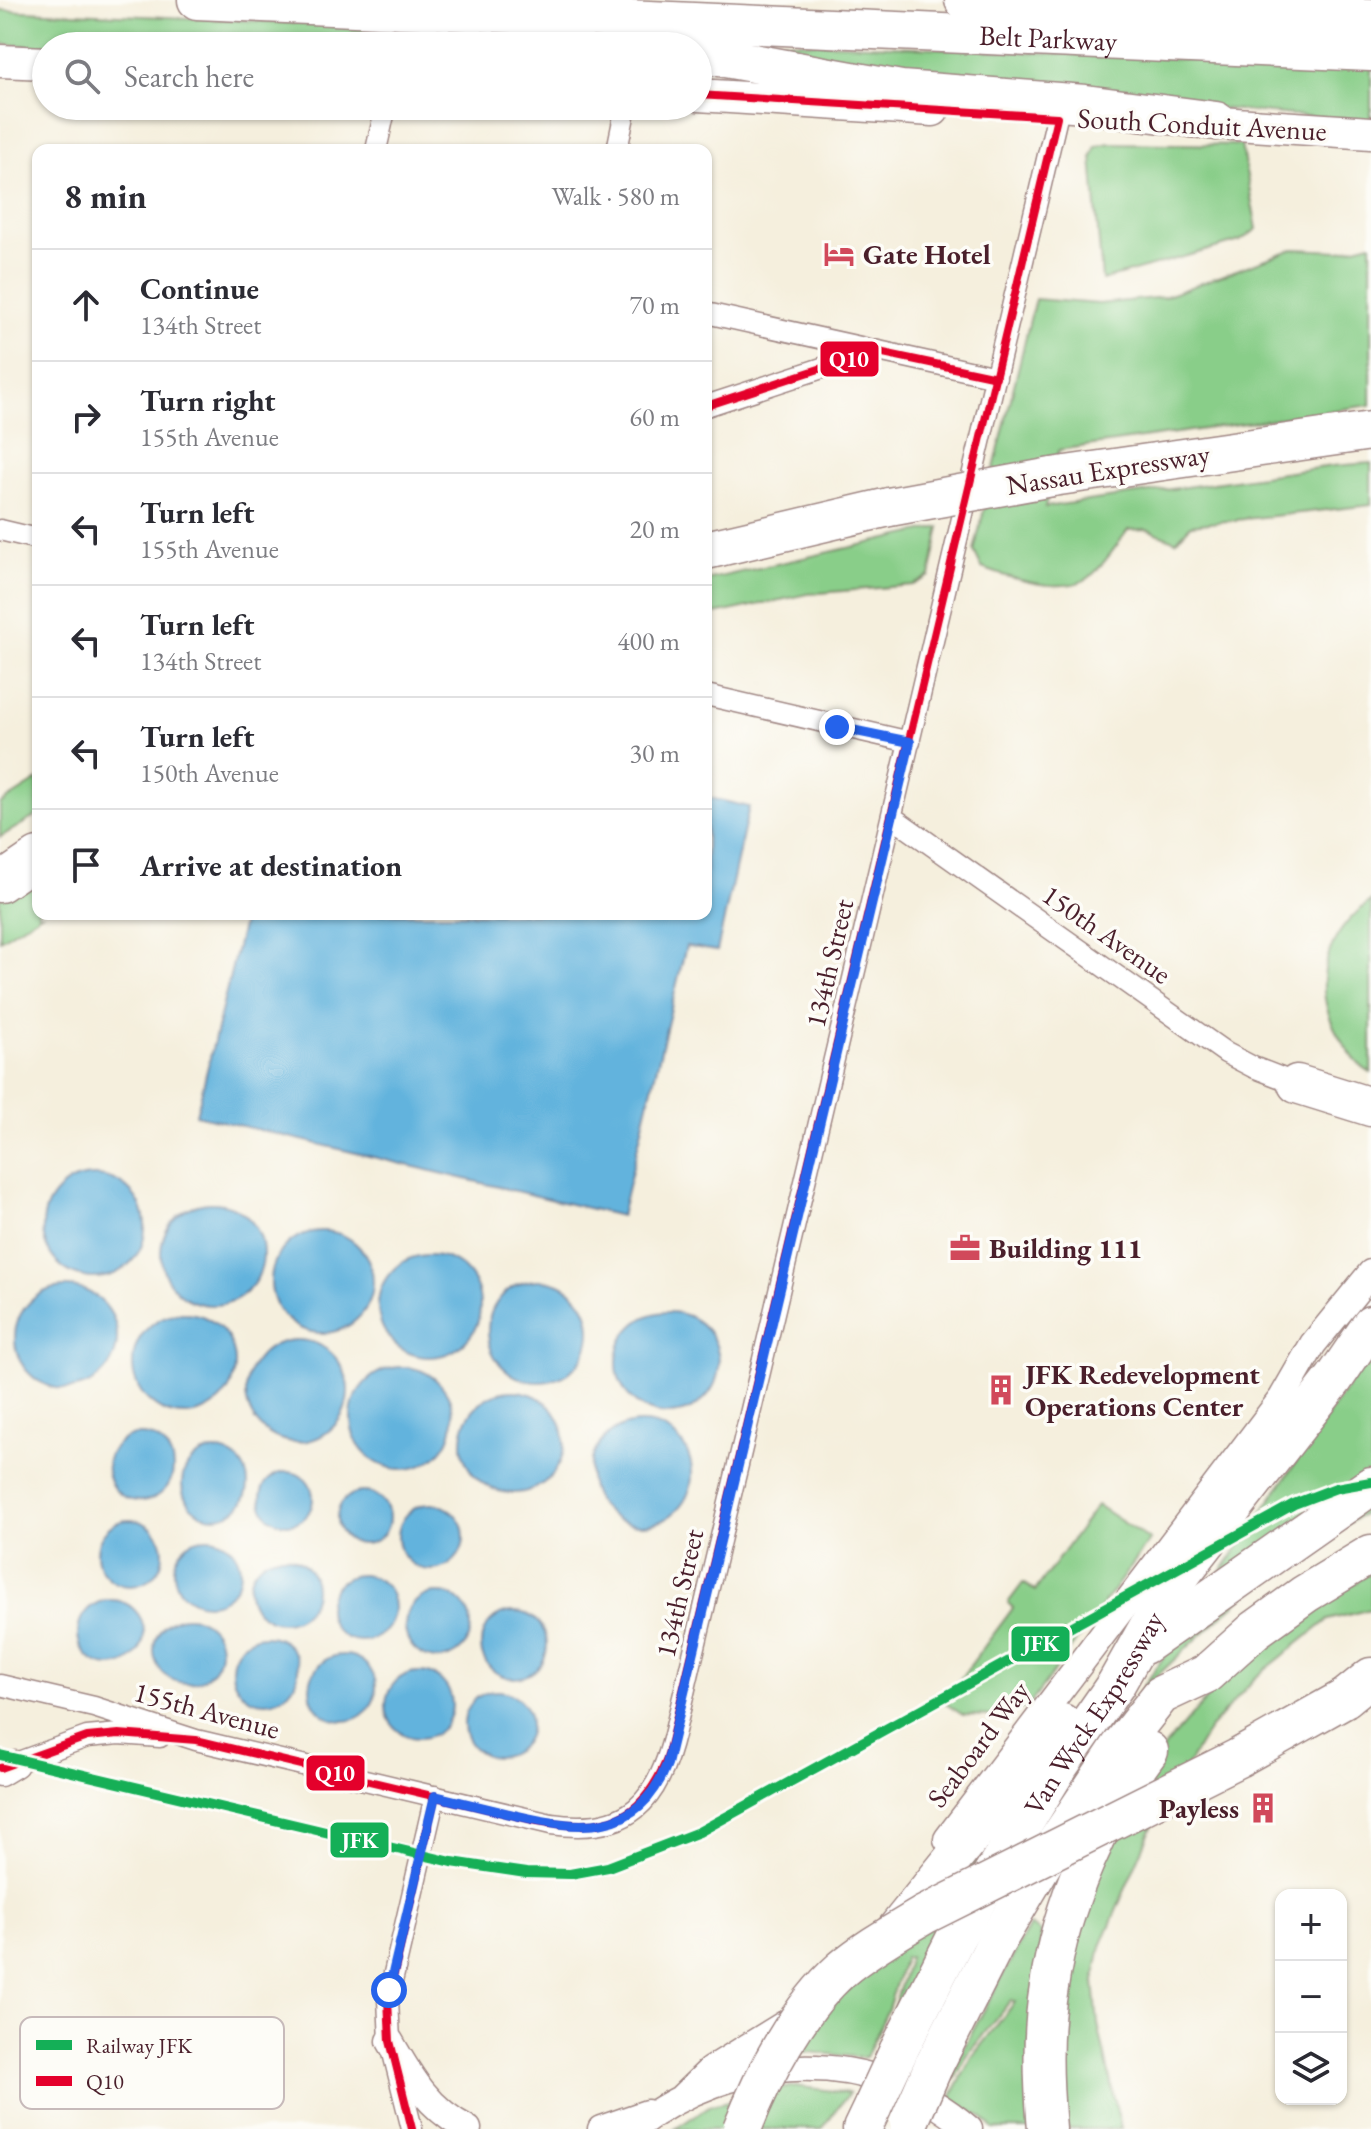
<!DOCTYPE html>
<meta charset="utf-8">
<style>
:root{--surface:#fff;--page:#f7f7f7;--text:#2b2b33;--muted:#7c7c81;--line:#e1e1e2}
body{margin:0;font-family:"EB Garamond",serif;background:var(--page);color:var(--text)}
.controls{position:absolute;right:24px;bottom:24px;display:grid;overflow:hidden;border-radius:16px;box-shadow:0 2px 6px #0004}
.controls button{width:72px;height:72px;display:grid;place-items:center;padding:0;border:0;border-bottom:2px solid var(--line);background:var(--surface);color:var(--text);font:40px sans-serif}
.stop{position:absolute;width:24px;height:24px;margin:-18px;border:6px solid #2563eb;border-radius:50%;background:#fff}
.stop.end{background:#2563eb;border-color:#fff;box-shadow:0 2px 8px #0008}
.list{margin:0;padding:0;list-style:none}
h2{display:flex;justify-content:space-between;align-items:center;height:104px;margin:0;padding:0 32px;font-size:34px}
h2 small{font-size:26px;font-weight:400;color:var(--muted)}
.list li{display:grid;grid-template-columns:52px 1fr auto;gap:24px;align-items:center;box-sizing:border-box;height:112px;padding:0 32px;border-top:2px solid var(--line)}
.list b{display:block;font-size:30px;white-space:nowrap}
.list p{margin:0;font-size:26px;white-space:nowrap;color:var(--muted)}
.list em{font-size:26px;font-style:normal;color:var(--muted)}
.icon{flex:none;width:44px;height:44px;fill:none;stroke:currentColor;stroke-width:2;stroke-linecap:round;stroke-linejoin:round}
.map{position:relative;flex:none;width:1371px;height:2129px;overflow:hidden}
.search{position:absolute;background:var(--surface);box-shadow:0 2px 6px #0004;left:32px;top:32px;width:680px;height:88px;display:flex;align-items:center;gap:20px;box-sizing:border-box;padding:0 28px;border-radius:44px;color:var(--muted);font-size:30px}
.panel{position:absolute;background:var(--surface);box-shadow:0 2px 6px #0004;left:32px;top:144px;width:680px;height:776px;border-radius:16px}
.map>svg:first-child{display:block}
.green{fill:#89ce89;stroke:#6a765a;stroke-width:2}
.water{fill:#62b3dd;stroke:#566984;stroke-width:2}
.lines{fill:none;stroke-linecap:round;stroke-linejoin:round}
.minor-casing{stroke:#a08784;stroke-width:23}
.tertiary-casing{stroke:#a08784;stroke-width:29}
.primary-casing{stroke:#a08784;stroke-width:35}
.motorway-casing{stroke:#a08784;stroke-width:41}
.minor{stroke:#fff;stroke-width:20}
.tertiary{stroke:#fff;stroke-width:26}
.primary{stroke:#fff;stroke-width:32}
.motorway{stroke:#fff;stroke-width:38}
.motorway-bridge-casing{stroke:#a08784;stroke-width:41;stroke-linecap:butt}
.motorway-bridge{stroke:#fff;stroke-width:38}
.bus-1-casing{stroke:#fdfcf7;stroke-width:14}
.bus-1{stroke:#e4002b;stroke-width:8}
.rail-1-casing{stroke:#fdfcf7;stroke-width:16}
.rail-1{stroke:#14af57;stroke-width:10}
.route{stroke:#2563eb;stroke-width:10}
.labels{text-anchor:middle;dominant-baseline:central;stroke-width:7;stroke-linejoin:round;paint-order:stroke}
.street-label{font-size:28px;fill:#4a1f2b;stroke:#fdfcf7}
.poi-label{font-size:28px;font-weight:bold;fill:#4a1f2b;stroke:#fdfcf7;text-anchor:start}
.key{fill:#fdfcf7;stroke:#c7baba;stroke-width:2}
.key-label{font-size:22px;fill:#4a1f2b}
.line-badge{stroke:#fdfcf7;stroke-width:3}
.badge-label{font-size:22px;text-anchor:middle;font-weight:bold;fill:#fff}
</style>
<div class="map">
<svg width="1371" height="2129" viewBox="0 0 1371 2129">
<rect width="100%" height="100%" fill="#fdfcf7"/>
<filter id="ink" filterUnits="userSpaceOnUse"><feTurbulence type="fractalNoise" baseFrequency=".0125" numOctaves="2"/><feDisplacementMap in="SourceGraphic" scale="16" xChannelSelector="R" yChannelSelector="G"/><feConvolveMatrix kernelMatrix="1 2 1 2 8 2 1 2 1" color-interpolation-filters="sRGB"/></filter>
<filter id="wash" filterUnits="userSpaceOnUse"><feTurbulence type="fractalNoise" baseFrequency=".006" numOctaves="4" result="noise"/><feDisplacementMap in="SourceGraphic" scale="32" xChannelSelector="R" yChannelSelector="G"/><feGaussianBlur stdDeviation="1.8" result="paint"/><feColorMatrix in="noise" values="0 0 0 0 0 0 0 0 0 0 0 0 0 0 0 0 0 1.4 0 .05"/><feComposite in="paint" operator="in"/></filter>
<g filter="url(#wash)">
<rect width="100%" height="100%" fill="#f5efdd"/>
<path class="green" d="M0,10l352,15 91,6 146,15 -543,1 -46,-3z
M754,40l617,27v55l-465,-42 -159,-28z
M1109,143l132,2 16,84 -17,12 -138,39 -10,-123 4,-11z
M1371,243v162l-312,45 -14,57 287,-41 39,-3v42l-180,20 -15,16 -29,-12 -19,1c-10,13 -28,41 -41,49 -27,15 -78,-1 -105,-11l-8,-17 61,-252 64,5 65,-7 129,-48 47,2z
M940,527l-10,49 -17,9 -105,9 -102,22v-36z
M38,780v35l-38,22v-33z
M38,875v39h3l-41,26v-42z
M1371,901v172c-12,-6 -17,-15 -25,-26 -37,-52 -27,-109 25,-146z
M1371,1352v159c-89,43 -161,115 -232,182z
M1097,1505l53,35 -122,167 -33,9 -32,-1 -20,-13 70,-94 -5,-5 15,-20 12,8z
M1371,1572v37l-43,11 -73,58 -46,51 -52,86 -56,131 -7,35 4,43 23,105h-64l12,-203 81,-162 48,-56 60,-62z
M984,1848l3,2 -102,197 -7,-3 15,-33 16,-54 -5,1 -16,51 -22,49 -68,-7 25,-40 50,-42z
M1030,1925l11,7 -9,197h-38l-12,-12 -32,-18 22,-42 43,-55 -4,-2 -43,54 -13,25 -6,-4z
M794,2086l55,7 -27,36h-147l36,-24z"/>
<path class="water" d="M706,797l43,10 -32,144 -31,-5 -65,270 -425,-101 49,-201h461z
M43 1227a51 51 0 1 1 102 0a51 51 0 1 1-102 0Z
M161 1254a51 51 0 1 1 102 0a51 51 0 1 1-102 0Z
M271 1282a51 51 0 1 1 102 0a51 51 0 1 1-102 0Z
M378 1306a51 51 0 1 1 102 0a51 51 0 1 1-102 0Z
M488 1331a51 51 0 1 1 102 0a51 51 0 1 1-102 0Z
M15 1338a51 51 0 1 1 102 0a51 51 0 1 1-102 0Z
M617 1363a51 51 0 1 1 102 0a51 51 0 1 1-102 0Z
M133 1364a51 51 0 1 1 102 0a51 51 0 1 1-102 0Z
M246 1391a51 51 0 1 1 102 0a51 51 0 1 1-102 0Z
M351 1418a51 51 0 1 1 102 0a51 51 0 1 1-102 0Z
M462 1442a51 51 0 1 1 102 0a51 51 0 1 1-102 0Z
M590 1474a51 51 0 1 1 102 0a51 51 0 1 1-102 0Z
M107 1468a33 33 0 1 1 66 0a33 33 0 1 1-66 0Z
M182 1484a33 33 0 1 1 66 0a33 33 0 1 1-66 0Z
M261 1498a26 26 0 1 1 52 0a26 26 0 1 1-52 0Z
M337 1518a26 26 0 1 1 52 0a26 26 0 1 1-52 0Z
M398 1537a33 33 0 1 1 66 0a33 33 0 1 1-66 0Z
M97 1553a33 33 0 1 1 66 0a33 33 0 1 1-66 0Z
M174 1571a33 33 0 1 1 66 0a33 33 0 1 1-66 0Z
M249 1589a33 33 0 1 1 66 0a33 33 0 1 1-66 0Z
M328 1608a33 33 0 1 1 66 0a33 33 0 1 1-66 0Z
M405 1626a33 33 0 1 1 66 0a33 33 0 1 1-66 0Z
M78 1633a33 33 0 1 1 66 0a33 33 0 1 1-66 0Z
M481 1645a33 33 0 1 1 66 0a33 33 0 1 1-66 0Z
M154 1650a33 33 0 1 1 66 0a33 33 0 1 1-66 0Z
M232 1669a33 33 0 1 1 66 0a33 33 0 1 1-66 0Z
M310 1688a33 33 0 1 1 66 0a33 33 0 1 1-66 0Z
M386 1705a33 33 0 1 1 66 0a33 33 0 1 1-66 0Z
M464 1724a33 33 0 1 1 66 0a33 33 0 1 1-66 0Z"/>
</g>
<g filter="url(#ink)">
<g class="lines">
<g class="minor-casing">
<path id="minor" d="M376,150l10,-44
M617,150l9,-44
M706,313l290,64
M706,406l168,-55
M0,530l38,9
M706,695l204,47
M892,817l334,236 27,14 44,17
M0,1685l94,22 102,33 355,84c78,11 107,-21 124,-93l382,-1614
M2,1768l85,-31 32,-3 41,3
M412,2129l-22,-88 -2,-42 47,-203"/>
</g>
<g class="tertiary-casing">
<path id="tertiary" d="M0,1773l15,-9
M947,1839l335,-441 31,-54 58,-71
M390,2041c21,37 39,68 78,88
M682,2097l28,-27 86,-53
M601,2129l46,-16
M633,2129c100,-78 238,-85 336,0"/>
</g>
<g class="primary-casing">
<path id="primary" d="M0,61l46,2
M698,95l235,15
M1191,121l180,12"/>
</g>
<g class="motorway-casing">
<g id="motorway">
<path id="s1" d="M197,0l1174,52"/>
<path d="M964,0l407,18"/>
<path d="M698,53l203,37 184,14 131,17"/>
<path d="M1052,477l319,-46"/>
<path d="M706,550l183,-43"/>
<path d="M0,883l38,-26"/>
<path d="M1297,1084l74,23"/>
<path d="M1144,1645l227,-159"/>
<path d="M1345,1698l26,-21"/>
<path d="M895,1931l167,-208"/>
<path id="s2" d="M898,2052l58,-115 33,-57 70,-114 57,-82 53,-94 165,-211 37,-54"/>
<path d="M933,2067l62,-123 51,-86 74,-111 41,-52 45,-21 49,-44 50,-36 66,-40"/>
<path d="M862,2129l11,-23"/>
<path d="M1047,2129c-4,-47 -6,-95 2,-142 12,-83 50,-169 100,-236"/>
</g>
</g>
<use href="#minor" class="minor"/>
<use href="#tertiary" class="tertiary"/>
<use href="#primary" class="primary"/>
<use href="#motorway" class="motorway"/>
<g class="motorway-bridge-casing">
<path id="motorway-bridge" d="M889,507l163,-30
M873,2106l25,-54
M909,2122l24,-55
M742,2129c21,-54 56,-121 100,-160 25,-21 54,-37 82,-54l314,-157 107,-60"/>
</g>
<use href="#motorway-bridge" class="motorway-bridge"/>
<g class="bus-1-casing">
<path id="bus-1" d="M706,406l168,-55 122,26
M0,1768l87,-31 32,-3 77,6 342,81c68,10 100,4 129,-62l390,-1642 -359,-22
M412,2129l-22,-88 -2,-42 47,-203"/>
</g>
<use href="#bus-1" class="bus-1"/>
<g class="rail-1-casing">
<path id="rail-1" d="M0,1755l452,107 74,11 44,1 38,-7 91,-35 595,-328 42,-16 35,-6"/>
</g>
<use href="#rail-1" class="rail-1"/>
</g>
</g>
<g class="lines" filter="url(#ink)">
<path class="route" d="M389,1990l46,-194c26,6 53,13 79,19 64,15 125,23 153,-51l243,-1022 -73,-15"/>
</g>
<defs>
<g id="hotel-bare" transform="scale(2.4)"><path d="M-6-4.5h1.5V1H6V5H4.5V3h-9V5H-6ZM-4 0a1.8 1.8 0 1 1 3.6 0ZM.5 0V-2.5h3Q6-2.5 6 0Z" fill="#d1495b" stroke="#fdfcf7" stroke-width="2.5" paint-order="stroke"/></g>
<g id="office-bare" transform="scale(2.4)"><path d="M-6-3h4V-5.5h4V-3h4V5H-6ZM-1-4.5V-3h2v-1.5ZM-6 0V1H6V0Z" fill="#d1495b" stroke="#fdfcf7" stroke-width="2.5" paint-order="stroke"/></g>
<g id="building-bare" transform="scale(2.4)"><path d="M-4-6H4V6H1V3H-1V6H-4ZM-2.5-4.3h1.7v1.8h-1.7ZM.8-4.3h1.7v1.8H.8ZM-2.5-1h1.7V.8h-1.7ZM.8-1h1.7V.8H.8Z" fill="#d1495b" stroke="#fdfcf7" stroke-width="2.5" paint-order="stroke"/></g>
</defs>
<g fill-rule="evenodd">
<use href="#hotel-bare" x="839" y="254"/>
<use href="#office-bare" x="965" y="1248"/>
<use href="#building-bare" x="1001" y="1390"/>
<use href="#building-bare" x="1263" y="1808"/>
</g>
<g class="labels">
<g class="street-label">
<text stroke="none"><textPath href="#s1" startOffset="852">Belt Parkway</textPath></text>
<text transform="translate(1202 124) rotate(3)">South Conduit Avenue</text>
<text transform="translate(1108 469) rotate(-9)">Nassau Expressway</text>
<text transform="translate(1107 934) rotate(35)">150th Avenue</text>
<text transform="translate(829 963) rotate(-77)">134th Street</text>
<text transform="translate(679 1593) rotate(-77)">134th Street</text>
<text transform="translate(207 1710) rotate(15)">155th Avenue</text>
<text stroke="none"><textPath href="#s2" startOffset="392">Van Wyck Expressway</textPath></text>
<text transform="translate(978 1744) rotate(-53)">Seaboard Way</text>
</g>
<g class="poi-label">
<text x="863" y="254">Gate Hotel</text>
<text x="989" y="1248">Building 111</text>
<text x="1025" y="1374">JFK Redevelopment<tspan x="1025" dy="32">Operations Center</tspan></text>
<text x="1239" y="1808" text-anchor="end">Payless</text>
</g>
</g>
<rect x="20" y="2017" width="264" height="92" rx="12" class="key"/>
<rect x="36" y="2040" width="36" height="10" fill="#14af57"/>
<rect x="36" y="2076" width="36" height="10" fill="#e4002b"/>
<g class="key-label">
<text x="86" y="2053">Railway JFK</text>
<text x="86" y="2089">Q10</text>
</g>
<g class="line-badge">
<rect x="819" y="340" width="61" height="38" rx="8" fill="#e4002b"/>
<rect x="1010" y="1625" width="61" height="38" rx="8" fill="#14af57"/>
<rect x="305" y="1754" width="61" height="38" rx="8" fill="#e4002b"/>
<rect x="329" y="1821" width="61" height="38" rx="8" fill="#14af57"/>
</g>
<g class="badge-label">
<text x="849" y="367">Q10</text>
<text x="1041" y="1651">JFK</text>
<text x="335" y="1781">Q10</text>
<text x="360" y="1848">JFK</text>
</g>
</svg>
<div class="controls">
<button>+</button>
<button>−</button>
<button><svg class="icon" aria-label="layers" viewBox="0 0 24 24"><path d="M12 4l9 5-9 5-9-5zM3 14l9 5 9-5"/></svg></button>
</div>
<div class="stop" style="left:389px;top:1990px"></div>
<div class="stop end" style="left:837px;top:727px"></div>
<div class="search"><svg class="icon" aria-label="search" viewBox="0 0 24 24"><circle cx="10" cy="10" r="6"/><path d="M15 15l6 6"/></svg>Search here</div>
<section class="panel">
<h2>8 min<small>Walk · 580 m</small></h2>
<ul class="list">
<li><svg class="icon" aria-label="ahead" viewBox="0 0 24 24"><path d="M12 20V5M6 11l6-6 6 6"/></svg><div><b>Continue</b><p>134th Street</p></div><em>70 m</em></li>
<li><svg class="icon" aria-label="right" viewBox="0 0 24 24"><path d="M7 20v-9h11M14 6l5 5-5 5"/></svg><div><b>Turn right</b><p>155th Avenue</p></div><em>60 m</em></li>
<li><svg class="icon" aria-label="left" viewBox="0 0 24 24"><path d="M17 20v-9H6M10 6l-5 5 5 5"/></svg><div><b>Turn left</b><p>155th Avenue</p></div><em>20 m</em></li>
<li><svg class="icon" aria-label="left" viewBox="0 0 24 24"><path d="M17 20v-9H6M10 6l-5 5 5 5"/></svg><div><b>Turn left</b><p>134th Street</p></div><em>400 m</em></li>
<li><svg class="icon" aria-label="left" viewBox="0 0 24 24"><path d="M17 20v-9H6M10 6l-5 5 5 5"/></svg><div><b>Turn left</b><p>150th Avenue</p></div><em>30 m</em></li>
<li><svg class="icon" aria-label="arrive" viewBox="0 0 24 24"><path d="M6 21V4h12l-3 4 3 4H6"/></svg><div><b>Arrive at destination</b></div></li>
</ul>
</section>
</div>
